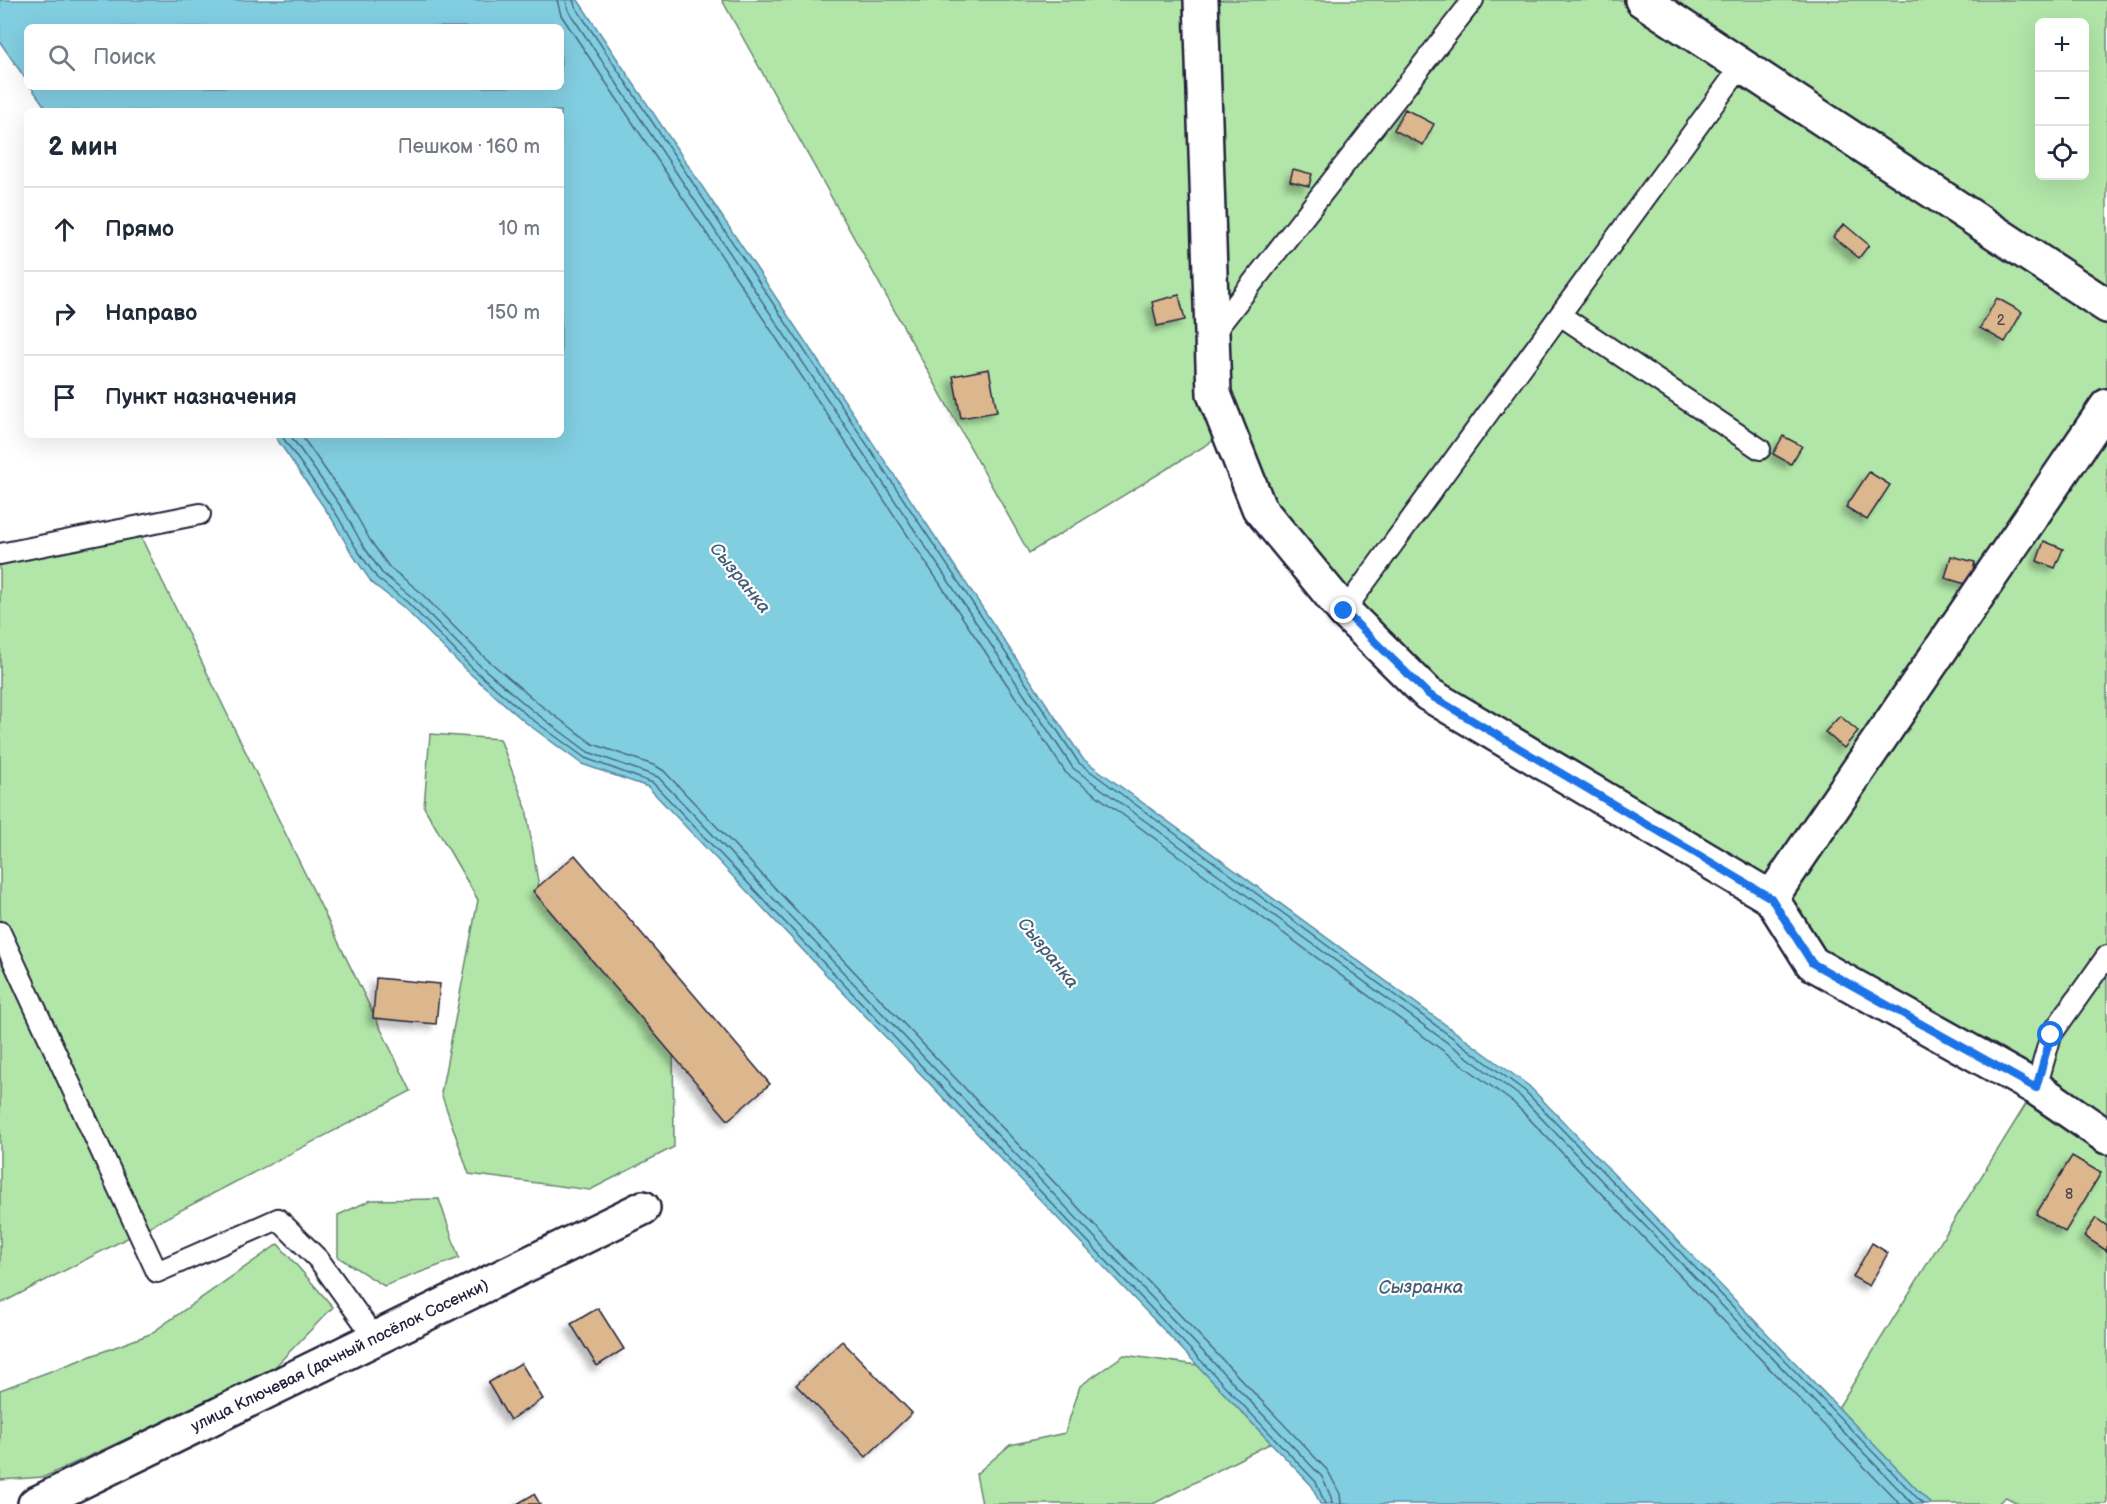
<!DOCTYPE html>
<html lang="ru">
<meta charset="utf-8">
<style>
:root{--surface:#fff;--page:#f2f2f3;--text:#1f2937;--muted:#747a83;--line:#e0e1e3}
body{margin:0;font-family:"Balsamiq Sans",sans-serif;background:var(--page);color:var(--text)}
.controls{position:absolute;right:18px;top:18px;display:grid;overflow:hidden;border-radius:9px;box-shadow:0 6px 24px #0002}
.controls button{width:54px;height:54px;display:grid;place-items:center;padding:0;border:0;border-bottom:2px solid var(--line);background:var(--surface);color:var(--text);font:30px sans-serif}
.stop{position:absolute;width:18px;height:18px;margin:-14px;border:4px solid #1a73e8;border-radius:50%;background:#fff}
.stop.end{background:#1a73e8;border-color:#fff;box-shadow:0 2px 6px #0008}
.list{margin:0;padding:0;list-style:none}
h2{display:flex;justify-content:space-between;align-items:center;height:78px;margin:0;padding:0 24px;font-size:26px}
h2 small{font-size:20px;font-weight:400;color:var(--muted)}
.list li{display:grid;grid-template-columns:39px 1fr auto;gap:18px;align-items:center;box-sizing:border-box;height:84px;padding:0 24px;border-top:2px solid var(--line)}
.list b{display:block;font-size:22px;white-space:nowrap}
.list em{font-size:20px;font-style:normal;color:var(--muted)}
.icon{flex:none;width:33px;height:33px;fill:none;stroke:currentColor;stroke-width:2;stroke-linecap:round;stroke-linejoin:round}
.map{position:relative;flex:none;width:2107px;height:1504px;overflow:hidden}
.search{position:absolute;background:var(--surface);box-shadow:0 6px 24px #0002;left:24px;top:24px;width:540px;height:66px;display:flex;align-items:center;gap:15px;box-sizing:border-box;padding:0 21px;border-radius:9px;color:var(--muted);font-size:22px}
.panel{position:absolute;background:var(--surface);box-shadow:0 6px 24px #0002;left:24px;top:108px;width:540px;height:330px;border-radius:9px}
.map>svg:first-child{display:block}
.green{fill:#b1e6a8;stroke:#6a8472;stroke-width:1.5;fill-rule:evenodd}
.water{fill:#82cee1;stroke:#5c899f;stroke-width:1.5}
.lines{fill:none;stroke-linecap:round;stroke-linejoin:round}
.shore{stroke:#48677d;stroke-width:1.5}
.building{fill:#dcb68d;stroke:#22223b;stroke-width:1.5;filter:url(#shadow)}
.service-casing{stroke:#22223b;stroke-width:24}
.minor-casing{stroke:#22223b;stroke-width:38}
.service{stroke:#fff;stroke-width:20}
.minor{stroke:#fff;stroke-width:33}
.route{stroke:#1a73e8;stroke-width:8}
.labels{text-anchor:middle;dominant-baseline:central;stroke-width:4.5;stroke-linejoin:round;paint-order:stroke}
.number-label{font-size:14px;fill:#504750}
.street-label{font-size:16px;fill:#22223b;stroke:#fff}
.water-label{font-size:18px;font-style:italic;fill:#445e75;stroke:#fff}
</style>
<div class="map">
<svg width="2107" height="1504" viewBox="0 0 2107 1504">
<defs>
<filter id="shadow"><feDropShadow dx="-5.5" dy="5.5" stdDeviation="3" flood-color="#0004"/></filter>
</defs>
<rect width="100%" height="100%" fill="#fff"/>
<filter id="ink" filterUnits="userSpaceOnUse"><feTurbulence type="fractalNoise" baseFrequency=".0167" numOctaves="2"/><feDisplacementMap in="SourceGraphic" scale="12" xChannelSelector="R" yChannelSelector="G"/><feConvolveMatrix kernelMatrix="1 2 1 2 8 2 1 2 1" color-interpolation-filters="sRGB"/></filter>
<g filter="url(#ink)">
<path class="green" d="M722,0h1385v1504h-88l-13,-7 -9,7h-66l-93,-96 198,-320 -224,-125 -41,-65 -343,-204 -84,-83 -115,-180 -200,122zM2040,22h44v154h-44z
M136,527l275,564 -411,213v-750z
M430,734l70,5 26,69 14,86 133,146 1,107 -84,43 -121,-16 -28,-81 37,-193 -54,-93z
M439,1199l20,59 -75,28 -46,-29v-42l33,-15z
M278,1244l55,63 -64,66 -225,104 -44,3v-90l150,-56z
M1124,1355l73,10 74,78 -118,61h-171l-6,-30 34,-29 55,-12 15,-47z"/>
<path class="water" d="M0,0h578l505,759 446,327 402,418h-611l-8,-18 -664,-699 -66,-23 -57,-42 -58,-51 -64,-64 -31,-24 -21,-31 -19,-33 -58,-84h287v-324h-513l-17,-24h530v-60h-534v54l-27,-39z"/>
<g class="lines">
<path class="shore" d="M557,0l4,15 505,758 448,330 386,401
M566,0l2,10 505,758 447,328 393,408
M573,0l2,6 504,757 446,328 398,413
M281,435l56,80 19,33 21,30 30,24 64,65 58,50 56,41 68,25 663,699 9,22
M290,435l54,76 18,33 20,29 30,24 64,65 57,49 55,41 70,25 664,700 9,20 1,7
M301,435l50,71 19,34 19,27 29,23 64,65 57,49 54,40 63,22 8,5 664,700 12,23 1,10"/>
</g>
<path class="building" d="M1405,109l29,15 -11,21 -29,-15z
M1293,169l19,5 -3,12 -19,-5z
M1844,224l25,21 -10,13 -26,-21z
M1179,295l6,25 -28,6 -5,-24z
M1997,298l25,14 -17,30 -25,-14z
M989,369l8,43 -36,6 -8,-42z
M1783,436l19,10 -11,18 -18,-10z
M1869,472l21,13 -23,35 -21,-13z
M2044,541l19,8 -8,19 -18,-7z
M1951,556l24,6 -6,23 -24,-7z
M1840,716l18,15 -14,17 -19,-16z
M575,855l195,229 -42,36 -195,-229z
M376,978l64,6 -4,40 -63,-6z
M2072,1156l29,17 -36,59 -29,-18z
M2096,1218l11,8v25l-23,-15z
M1872,1243l16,10 -19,33 -16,-9z
M598,1308l26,41 -27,17 -26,-42z
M842,1341l70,72 -46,44 -70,-72z
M521,1363l22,36 -33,21 -22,-37z
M534,1494l6,10h-23z"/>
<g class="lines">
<g class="service-casing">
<path id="service" d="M1560,315l200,134
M1211,336l262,-336
M0,554l200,-40
M1344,611l398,-546
M0,932l157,340 121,-53 41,41 56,78
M2036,1088l15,-53 56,-79"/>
</g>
<g class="minor-casing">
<g id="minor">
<path d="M1201,0l13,394 45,114 85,103 84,83 343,204 41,65 224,125 71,49"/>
<path d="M1642,0l465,306"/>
<path d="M1771,898l336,-492"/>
<path id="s1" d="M35,1504l608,-296"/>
</g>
</g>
<use href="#service" class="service"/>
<use href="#minor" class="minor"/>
</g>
</g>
<g class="lines" filter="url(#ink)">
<path class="route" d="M1344,611l84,83 343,204 41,65 224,125 15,-53"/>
</g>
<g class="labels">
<g class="number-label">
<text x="2001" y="320">2</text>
<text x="2069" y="1194">8</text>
</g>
<g class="street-label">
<text stroke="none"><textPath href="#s1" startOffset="339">улица Ключевая (дачный посёлок Сосенки)</textPath></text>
</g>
<g class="water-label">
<text transform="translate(740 578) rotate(51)">Сызранка</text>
<text transform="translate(1048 953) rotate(51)">Сызранка</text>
<text x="1421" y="1287">Сызранка</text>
</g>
</g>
</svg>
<div class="controls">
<button>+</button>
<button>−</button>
<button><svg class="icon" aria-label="locate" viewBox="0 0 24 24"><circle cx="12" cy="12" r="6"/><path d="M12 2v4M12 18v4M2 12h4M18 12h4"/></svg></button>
</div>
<div class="stop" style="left:2051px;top:1035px"></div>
<div class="stop end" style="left:1344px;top:611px"></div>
<div class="search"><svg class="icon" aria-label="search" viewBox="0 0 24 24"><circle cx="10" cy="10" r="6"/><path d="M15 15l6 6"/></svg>Поиск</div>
<section class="panel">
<h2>2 мин<small>Пешком · 160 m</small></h2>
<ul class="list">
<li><svg class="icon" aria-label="ahead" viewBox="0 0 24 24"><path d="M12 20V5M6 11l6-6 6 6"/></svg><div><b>Прямо</b></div><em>10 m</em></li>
<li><svg class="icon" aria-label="right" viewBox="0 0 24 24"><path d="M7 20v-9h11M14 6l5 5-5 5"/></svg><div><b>Направо</b></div><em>150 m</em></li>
<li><svg class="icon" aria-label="arrive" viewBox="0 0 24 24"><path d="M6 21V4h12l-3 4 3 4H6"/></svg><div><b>Пункт назначения</b></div></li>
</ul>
</section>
</div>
